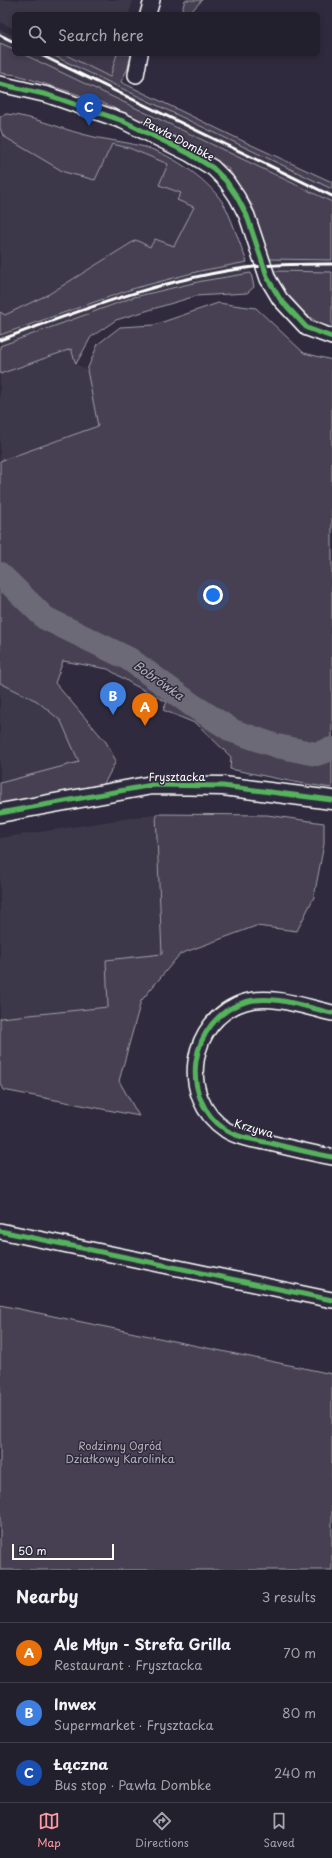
<!DOCTYPE html>
<meta charset="utf-8">
<style>
:root{--surface:#23202e;--page:#2b2836;--text:#f1f3f6;--muted:#a3a3aa;--line:#403e4a;--accent:#ff9aa2}
body{margin:0;font-family:"Playpen Sans",sans-serif;background:var(--page);color:var(--text)}
.scale{position:absolute;left:12px;bottom:10px;width:102px;box-sizing:border-box;padding-left:4px;border:2px solid #fff;border-top:0;font-size:11px;line-height:14px;white-space:nowrap;color:#fff;-webkit-text-stroke:3px #2f2a3d;paint-order:stroke}
.you{position:absolute;left:213px;top:595px;width:14px;height:14px;margin:-10px;border:3px solid #fff;border-radius:50%;background:#1a73e8;box-shadow:0 0 0 6px #1a73e833}
.badge{display:grid;place-items:center;width:26px;height:26px;border-radius:50%;background:var(--accent);color:#fff;font-size:13px;font-weight:700}
.pin{position:absolute;translate:-50% -33px;filter:drop-shadow(0 1px 2px #0008)}
.pin::after{content:'';position:absolute;top:21px;width:14px;height:12px;background:inherit;clip-path:polygon(0 0,100% 0,50% 100%)}
.list{margin:0;padding:0;list-style:none}
h2{display:flex;justify-content:space-between;align-items:center;height:52px;margin:0;padding:0 16px;font-size:17px}
h2 small{font-size:13px;font-weight:400;color:var(--muted)}
.list li{display:grid;grid-template-columns:26px 1fr auto;gap:12px;align-items:center;box-sizing:border-box;height:60px;padding:0 16px;border-top:1px solid var(--line)}
.list b{display:block;font-size:15px;white-space:nowrap}
.list p{margin:0;font-size:13px;white-space:nowrap;color:var(--muted)}
.list em{font-size:13px;font-style:normal;color:var(--muted)}
.icon{flex:none;width:22px;height:22px;fill:none;stroke:currentColor;stroke-width:2;stroke-linecap:round;stroke-linejoin:round}
.map{position:relative;flex:none;width:332px;height:1570px;overflow:hidden}
.search{position:absolute;background:var(--surface);box-shadow:0 2px 6px #0003;left:12px;right:12px;top:12px;height:44px;display:flex;align-items:center;gap:10px;box-sizing:border-box;padding:0 14px;border-radius:6px;color:var(--muted);font-size:15px}
.sheet{height:232px;background:var(--surface)}
nav{display:flex;justify-content:space-around;align-items:center;box-sizing:border-box;height:56px;border-top:1px solid var(--line);background:var(--surface);font-size:11px;color:var(--muted)}
nav a{display:grid;justify-items:center;gap:2px}
nav .on{color:var(--accent)}
.map>svg:first-child{display:block}
.built{fill:#3c3749}
.green{fill:#464152;stroke:#a2a0a8}
.lines{fill:none;stroke-linecap:round;stroke-linejoin:round}
.river{stroke:#6d6a77;stroke-width:24}
.minor-casing{stroke:#fff;stroke-width:18}
.tertiary-casing{stroke:#fff;stroke-width:21}
.minor{stroke:#2f2a3d;stroke-width:15}
.tertiary{stroke:#2f2a3d;stroke-width:18}
.rail{stroke:#fff;stroke-width:3}
.cycleway-casing{stroke:#2f2a3d;stroke-width:8}
.cycleway{stroke:#56b35d;stroke-width:5}
.labels{text-anchor:middle;dominant-baseline:central;stroke-width:3;stroke-linejoin:round;paint-order:stroke}
.street-label{font-size:11px;fill:#fff;stroke:#2f2a3d}
.park-label{font-size:11px;fill:#b5b3ba;stroke:#2f2a3d}
.water-label{font-size:12px;font-style:italic;fill:#b6b4bb;stroke:#2f2a3d}
</style>
<div class="map">
<svg width="332" height="1570" viewBox="0 0 332 1570">
<rect width="100%" height="100%" fill="#2f2a3d"/>
<filter id="ink" filterUnits="userSpaceOnUse"><feTurbulence type="fractalNoise" baseFrequency=".025" numOctaves="2"/><feDisplacementMap in="SourceGraphic" scale="8" xChannelSelector="R" yChannelSelector="G"/><feConvolveMatrix kernelMatrix="1 2 1 2 8 2 1 2 1" color-interpolation-filters="sRGB"/></filter>
<g filter="url(#ink)">
<path class="built" d="M0,0h133l-4,14h-115v15l-14,-7z
M0,29l14,7v13l-14,-6z
M23,54h27l282,135v13z
M64,54h53l-7,23z
M0,135l95,45 17,-36 17,4 39,16 13,29 -3,7 16,7 -20,40 -19,-8 -5,8 -15,-7 -86,54 -44,21 -5,-3z
M270,259l62,1v12l-59,-1z
M247,262l4,11 -49,8 -68,16 -134,49v-11l132,-46 68,-18z
M71,349l5,15 11,6 11,56 -98,35v-87z
M0,683l37,18 24,20 18,41 -79,21z
M156,814l6,141 -56,5 3,47 -109,11v-180z"/>
<path class="green" d="M185,0h17l-13,14h-8z
M0,43l14,6v5h9l309,148v58l-62,-1 -18,-54 -24,-37 -38,-23 -89,-43 -84,-27 -17,-2z
M50,54h14l46,23 7,-23h14l-3,14 -7,14 124,60 87,40v7z
M6,114c26,2 50,13 76,20 20,6 42,7 63,13 28,8 67,35 81,61 8,17 14,37 21,54l-47,9 -68,18 -132,46v-23l5,3 44,-21 87,-54 14,7 5,-8 19,7 20,-39 -17,-7 4,-7 -22,-8 9,-21 -39,-16 -17,-4 -17,36 -31,-8 -61,-36 -3,-8v-11z
M273,271l59,1v57l-15,-7 -26,-18z
M251,273l3,14 -7,6 -51,3 -80,24 -25,17 -15,27 -5,-15 -71,25v-28l134,-49 68,-16z
M218,303l38,5 48,45 28,7v379l-17,9 -47,-11 -36,-15 -76,-55 -110,-57 -46,-47v-102l98,-35 -11,-56 11,-26 22,-17 34,-2z
M0,584l39,38 31,20 55,24 103,75 39,11 50,5 15,-4v35l-33,-5 -69,-14 1,-12 -34,-33 -34,-14 4,-8 -35,-18 -24,-15 -45,-8 -8,22 51,59 10,19 -12,23 -104,21v-22l79,-21 -18,-41 -24,-20 -37,-18z
M156,814l111,1 57,8v21l-10,53 -17,34 -41,-5 -76,28 -39,47 -22,80 20,35 -136,-26 -3,-6v-66l108,-11 -2,-47 56,-6z
M0,1305l332,69v196h-332z"/>
<g class="lines">
<path class="river" d="M0,574l45,44 84,41 63,46 41,26 44,15 39,8 16,-5"/>
<g class="minor-casing">
<path id="minor" d="M148,14l4,-14
M136,75l4,-21
M0,84l48,11 75,26 67,33 23,14 13,13 11,16 10,19 21,63 12,20 27,29 25,9
M332,1013c-27,-6 -59,-19 -87,-11 -56,17 -68,96 -19,128 13,8 29,10 44,13 20,5 41,10 62,14
M0,1231l332,69"/>
</g>
<g class="tertiary-casing">
<path id="tertiary" d="M0,813l152,-28 71,1 109,14"/>
</g>
<use href="#minor" class="minor"/>
<use href="#tertiary" class="tertiary"/>
<path class="rail" d="M0,35l14,7
M39,54l293,142
M0,340c86,-32 171,-64 262,-74 23,-2 47,-2 70,-2"/>
<g class="cycleway-casing">
<path id="cycleway" d="M0,84l48,11 75,26 67,33 23,14 13,13 11,16 10,19 21,63 12,20 27,29 25,9
M0,813l152,-28 71,1 109,14
M332,1013c-27,-6 -59,-19 -87,-11 -56,17 -68,96 -19,128 13,8 29,10 44,13 20,5 41,10 62,14
M0,1231l332,69"/>
</g>
<use href="#cycleway" class="cycleway"/>
</g>
</g>
<g class="labels">
<g class="street-label">
<text transform="translate(179 139) rotate(28)">Pawła Dombke</text>
<text x="177" y="776">Frysztacka</text>
<text transform="translate(254 1128) rotate(16)">Krzywa</text>
</g>
<g class="park-label">
<text x="120" y="1445">Rodzinny Ogród<tspan x="120" dy="13">Działkowy Karolinka</tspan></text>
</g>
<g class="water-label">
<text transform="translate(159 680) rotate(35)">Bobrówka</text>
</g>
</g>
</svg>
<div class="scale">50 m</div>
<div class="you"></div>
<div class="pin badge" style="left:145px;top:726px;background:#e8710a">A</div>
<div class="pin badge" style="left:113px;top:715px;background:#3f7fe0">B</div>
<div class="pin badge" style="left:89px;top:126px;background:#1a4fb4">C</div>
<div class="search"><svg class="icon" aria-label="search" viewBox="0 0 24 24"><circle cx="10" cy="10" r="6"/><path d="M15 15l6 6"/></svg>Search here</div>
</div>
<section class="sheet">
<h2>Nearby<small>3 results</small></h2>
<ul class="list">
<li><span class="badge" style="background:#e8710a">A</span><div><b>Ale Młyn - Strefa Grilla</b><p>Restaurant · Frysztacka</p></div><em>70 m</em></li>
<li><span class="badge" style="background:#3f7fe0">B</span><div><b>Inwex</b><p>Supermarket · Frysztacka</p></div><em>80 m</em></li>
<li><span class="badge" style="background:#1a4fb4">C</span><div><b>Łączna</b><p>Bus stop · Pawła Dombke</p></div><em>240 m</em></li>
</ul>
</section>
<nav>
<a class="on"><svg class="icon" aria-label="map" viewBox="0 0 24 24"><path d="M3 6l6-2 6 2 6-2v14l-6 2-6-2-6 2zM9 4v14M15 6v14"/></svg>Map</a>
<a><svg class="icon" aria-label="directions" viewBox="0 0 24 24"><path d="M12 3l9 9-9 9-9-9zM9 14v-3h6M13 9l2 2-2 2"/></svg>Directions</a>
<a><svg class="icon" aria-label="saved" viewBox="0 0 24 24"><path d="M7 4h10v16l-5-4-5 4z"/></svg>Saved</a>
</nav>
